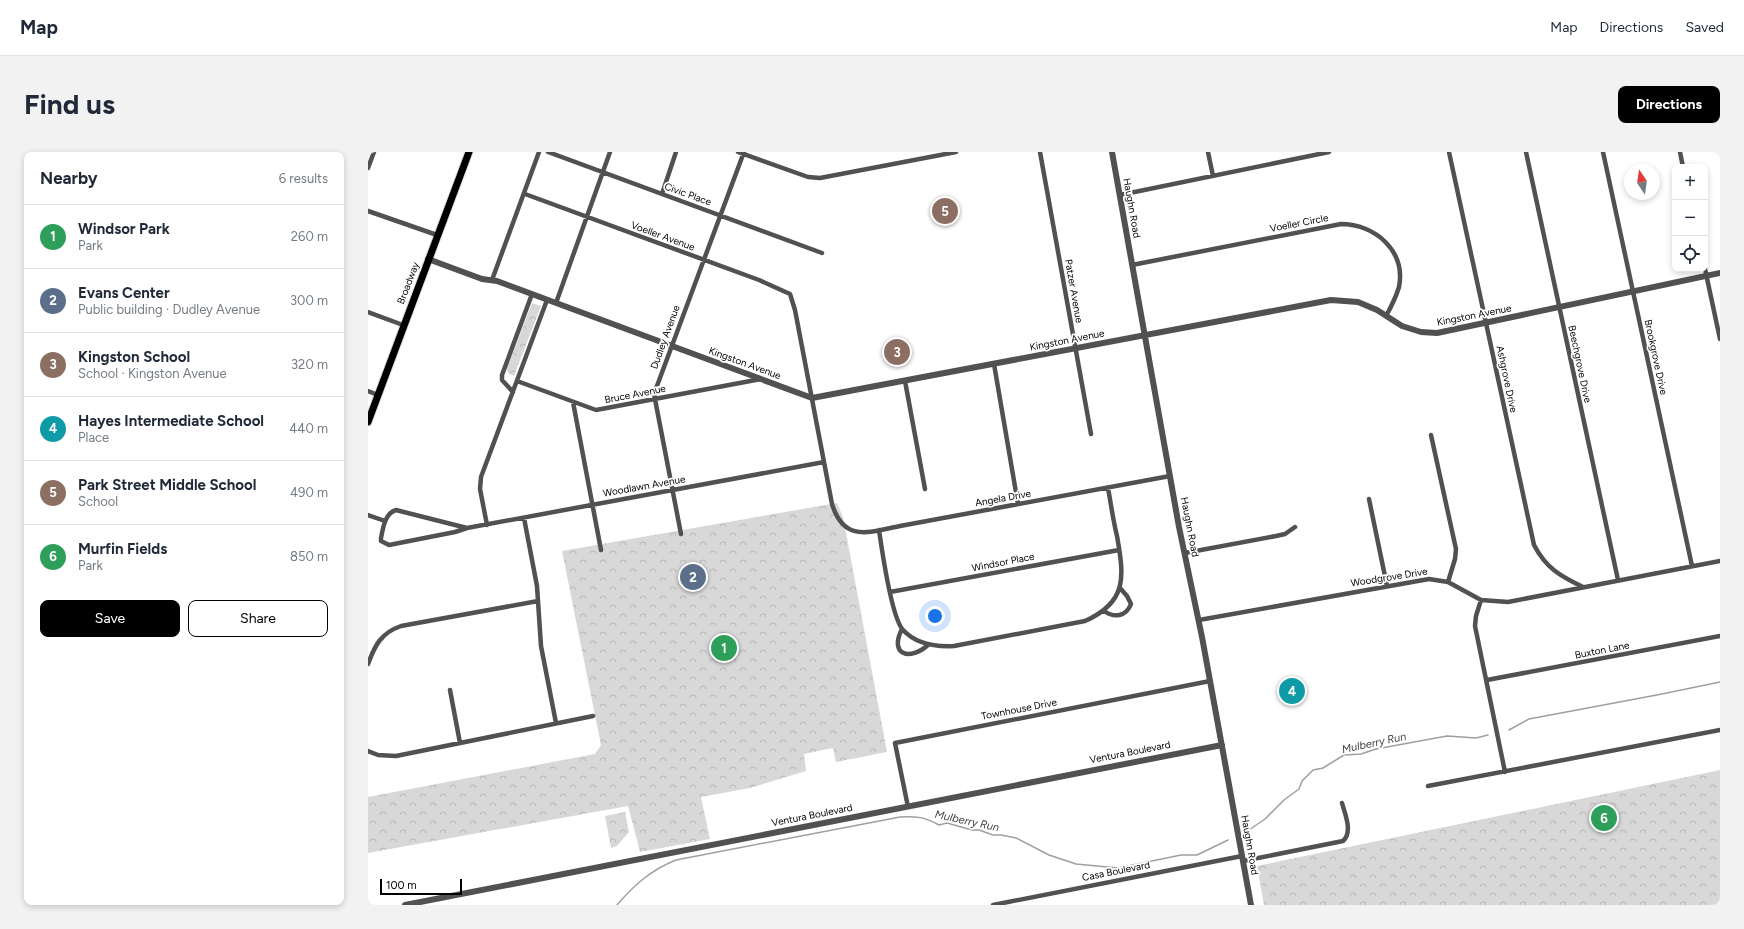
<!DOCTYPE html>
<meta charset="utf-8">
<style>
:root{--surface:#fff;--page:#f2f2f3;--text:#1f2937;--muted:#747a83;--line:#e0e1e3;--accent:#000}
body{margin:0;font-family:Figtree,sans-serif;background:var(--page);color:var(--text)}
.controls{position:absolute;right:12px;top:12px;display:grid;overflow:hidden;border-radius:8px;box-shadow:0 2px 6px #0003}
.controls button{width:36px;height:36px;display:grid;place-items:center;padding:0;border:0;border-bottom:1px solid var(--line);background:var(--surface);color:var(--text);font:20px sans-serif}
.compass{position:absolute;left:1256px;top:12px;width:36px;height:36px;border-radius:50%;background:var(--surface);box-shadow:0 2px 6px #0003;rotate:347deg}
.scale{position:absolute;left:12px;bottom:10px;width:82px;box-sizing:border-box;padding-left:4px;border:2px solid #000;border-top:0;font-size:11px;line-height:14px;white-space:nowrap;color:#000;-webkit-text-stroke:3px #fff;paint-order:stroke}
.you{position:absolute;left:567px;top:464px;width:14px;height:14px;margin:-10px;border:3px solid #fff;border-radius:50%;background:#1a73e8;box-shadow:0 0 0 6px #1a73e833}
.badge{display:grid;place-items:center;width:26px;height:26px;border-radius:50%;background:var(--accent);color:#fff;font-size:13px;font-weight:700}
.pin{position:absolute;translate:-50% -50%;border:2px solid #fff;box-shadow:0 1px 4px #0006}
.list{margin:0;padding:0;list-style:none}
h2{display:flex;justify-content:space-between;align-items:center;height:52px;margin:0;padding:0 16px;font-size:17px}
h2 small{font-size:13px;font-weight:400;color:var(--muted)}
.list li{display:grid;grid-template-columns:26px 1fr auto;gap:12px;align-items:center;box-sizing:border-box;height:64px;padding:0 16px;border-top:1px solid var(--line)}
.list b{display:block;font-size:15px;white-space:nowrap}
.list p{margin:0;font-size:13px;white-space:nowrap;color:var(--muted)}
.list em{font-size:13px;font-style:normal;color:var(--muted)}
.actions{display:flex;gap:8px;padding:12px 16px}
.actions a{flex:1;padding:9px 0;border:1px solid var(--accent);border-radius:8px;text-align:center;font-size:14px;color:var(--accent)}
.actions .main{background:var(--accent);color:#fff}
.icon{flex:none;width:22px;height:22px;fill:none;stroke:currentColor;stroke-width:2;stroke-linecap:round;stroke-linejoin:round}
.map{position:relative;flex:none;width:1352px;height:753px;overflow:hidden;border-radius:8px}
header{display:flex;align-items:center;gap:24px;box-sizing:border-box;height:56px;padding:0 20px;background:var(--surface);border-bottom:1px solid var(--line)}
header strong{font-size:19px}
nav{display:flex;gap:22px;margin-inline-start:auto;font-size:14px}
.intro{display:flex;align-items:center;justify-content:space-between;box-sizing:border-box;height:96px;padding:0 24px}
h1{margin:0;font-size:28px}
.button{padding:10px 18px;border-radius:8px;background:var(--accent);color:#fff;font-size:14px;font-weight:700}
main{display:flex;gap:24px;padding:0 24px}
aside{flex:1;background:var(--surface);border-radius:8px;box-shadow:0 2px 6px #0003}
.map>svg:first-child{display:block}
.park{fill:url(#park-crowns)}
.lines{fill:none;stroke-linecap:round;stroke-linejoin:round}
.stream{stroke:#9f9f9f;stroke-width:1.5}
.primary-casing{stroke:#dbdbdb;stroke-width:9}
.minor{stroke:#515151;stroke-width:4.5}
.tertiary{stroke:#515151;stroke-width:6}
.primary{stroke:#000;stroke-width:7}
.labels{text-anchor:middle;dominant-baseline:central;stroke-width:3.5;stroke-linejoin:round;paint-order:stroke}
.street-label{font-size:10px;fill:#000;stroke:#fff}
.water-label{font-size:11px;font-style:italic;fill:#404040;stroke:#fff}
</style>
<header>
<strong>Map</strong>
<nav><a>Map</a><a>Directions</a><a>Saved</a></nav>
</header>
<div class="intro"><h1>Find us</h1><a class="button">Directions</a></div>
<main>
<aside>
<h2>Nearby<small>6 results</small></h2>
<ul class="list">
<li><span class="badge" style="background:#2e9e5b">1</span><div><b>Windsor Park</b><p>Park</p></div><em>260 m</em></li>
<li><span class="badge" style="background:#5c6f8a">2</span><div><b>Evans Center</b><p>Public building · Dudley Avenue</p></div><em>300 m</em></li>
<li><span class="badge" style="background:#8d6e63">3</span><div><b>Kingston School</b><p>School · Kingston Avenue</p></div><em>320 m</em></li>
<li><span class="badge" style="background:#0f9aa8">4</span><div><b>Hayes Intermediate School</b><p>Place</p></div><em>440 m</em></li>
<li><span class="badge" style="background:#8d6e63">5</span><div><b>Park Street Middle School</b><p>School</p></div><em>490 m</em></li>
<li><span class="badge" style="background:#2e9e5b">6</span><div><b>Murfin Fields</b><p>Park</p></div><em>850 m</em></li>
</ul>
<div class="actions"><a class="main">Save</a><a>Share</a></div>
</aside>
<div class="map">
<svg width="1352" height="753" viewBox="0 0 1352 753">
<defs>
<pattern id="park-crowns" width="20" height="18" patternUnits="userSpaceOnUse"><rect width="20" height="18" fill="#d8d8d8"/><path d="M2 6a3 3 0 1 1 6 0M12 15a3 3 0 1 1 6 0" fill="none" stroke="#b8b8b8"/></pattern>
</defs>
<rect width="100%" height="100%" fill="#fff"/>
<path class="park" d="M164,151l9,3 -27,70 -6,-3 -1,-5z
M469,351l6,14 44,235 -51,10 -3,-14 -29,6 2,17 -56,17 -49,9 9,42 -70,13 -12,-46 -260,47v-56l227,-43 6,-9 -39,-194z
M1352,618v135h-456l-7,-39z
M257,660l4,20 -12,14 -6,2 -6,-32z"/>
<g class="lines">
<path class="stream" d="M1141,578l20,-11 133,-25 58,-12
M875,682l22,-15 19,-19 15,-11 3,-8 11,-11 10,-2 21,-13 17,-1 15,-5 71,-13 29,2 12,-3
M249,753c17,-20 34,-35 59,-45l224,-43c16,-1 25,0 39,8l8,-2 25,7h7l14,5h8l15,3 33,17 27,9 42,4 63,-13h16l31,-15"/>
<g class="primary-casing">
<path id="primary" d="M0,270l101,-270"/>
</g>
<path class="minor" d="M180,0l274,101
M370,0l70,25 12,1 136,-26
M672,0l51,282
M840,0l5,24
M1081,0l85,393c12,23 26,31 49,42
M1158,0l92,428
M1235,0l89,414
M1312,0l3,15
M0,16l6,-16
M157,42l234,86 31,14 5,16 37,194c12,39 37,28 68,22l270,-50
M294,42l14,-42
M752,43l209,-43
M0,59l69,24
M764,113l209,-41c34,0 65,27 58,63 -3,10 -8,20 -13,29
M1337,117l15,70
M124,128l47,-128
M188,151l54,-151
M0,160l35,13
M626,212l24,140
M149,229l79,29 165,-31
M537,229l20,108
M0,239l10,4
M145,240l-11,-12v-5l30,-81
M205,250l28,148
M1063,283l25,114 -1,10 -7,23
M1001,347l18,87
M0,363l17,6
M156,366l13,68 4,60 15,77
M119,373l-7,-36 1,-12 66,-177
M99,376l-71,-18c-11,3 -13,18 -15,28v3l8,4 66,-13 12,-4 357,-66
M511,378c3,20 12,87 24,100 13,14 33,17 51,16l131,-25c43,-19 39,-45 32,-85 -4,-16 -6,-32 -9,-48
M313,382l-27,-140 90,-242
M817,401l91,-17 9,-2 10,-7
M522,440l229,-42
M1113,448l-5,16 -1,10 30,146
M736,459c10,7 22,6 27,-7l-4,-8 -7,-8
M831,468l230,-41 19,3 33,18 27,2 212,-41
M534,477c-13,25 7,33 26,16
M0,512c7,-19 13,-31 33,-38l137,-25
M1119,528l233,-44
M82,538l10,53
M0,599l10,4 18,1 197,-40
M1060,634l292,-56
M540,655l-13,-64 315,-62
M875,709l100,-20c10,-9 2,-27 -1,-38
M625,753l249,-49"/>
<path class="tertiary" d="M744,0l67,375 23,110 49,268
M60,107l54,20 15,2 315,117 519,-98 27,2 19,8 25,16 19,6 16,1 283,-60
M37,753l817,-160"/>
<use href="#primary" class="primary"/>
</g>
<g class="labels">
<g class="street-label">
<text transform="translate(320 42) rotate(20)">Civic Place</text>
<text transform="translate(764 56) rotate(80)">Haughn Road</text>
<text transform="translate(931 71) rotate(-11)">Voeller Circle</text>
<text transform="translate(295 84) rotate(20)">Voeller Avenue</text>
<text transform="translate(40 131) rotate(-69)">Broadway</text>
<text transform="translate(706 139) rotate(80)">Patzer Avenue</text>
<text transform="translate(1106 163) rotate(-11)">Kingston Avenue</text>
<text transform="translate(297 185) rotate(-70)">Dudley Avenue</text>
<text transform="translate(699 188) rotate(-11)">Kingston Avenue</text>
<text transform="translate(1288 205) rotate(78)">Brookgrove Drive</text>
<text transform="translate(377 211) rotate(20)">Kingston Avenue</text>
<text transform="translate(1212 212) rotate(78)">Beechgrove Drive</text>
<text transform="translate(1139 227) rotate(78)">Ashgrove Drive</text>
<text transform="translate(267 242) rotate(-11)">Bruce Avenue</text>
<text transform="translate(276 334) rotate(-10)">Woodlawn Avenue</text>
<text transform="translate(635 346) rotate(-10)">Angela Drive</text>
<text transform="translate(822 375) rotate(79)">Haughn Road</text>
<text transform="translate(635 410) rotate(-11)">Windsor Place</text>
<text transform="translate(1021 425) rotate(-9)">Woodgrove Drive</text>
<text transform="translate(1234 498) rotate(-11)">Buxton Lane</text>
<text transform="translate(651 557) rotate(-11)">Townhouse Drive</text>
<text transform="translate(762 600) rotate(-11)">Ventura Boulevard</text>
<text transform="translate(444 663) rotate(-11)">Ventura Boulevard</text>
<text transform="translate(882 693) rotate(80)">Haughn Road</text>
<text transform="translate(748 719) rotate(-11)">Casa Boulevard</text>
</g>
<g class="water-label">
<text transform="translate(1006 591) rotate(-12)">Mulberry Run</text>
<text transform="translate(599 669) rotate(12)">Mulberry Run</text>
</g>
</g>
</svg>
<div class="controls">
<button>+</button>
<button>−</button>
<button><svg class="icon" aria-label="locate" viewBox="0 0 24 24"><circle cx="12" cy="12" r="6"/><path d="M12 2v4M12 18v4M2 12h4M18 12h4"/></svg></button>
</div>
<svg class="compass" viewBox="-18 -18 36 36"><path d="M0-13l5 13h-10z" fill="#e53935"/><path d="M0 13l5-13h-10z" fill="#747a83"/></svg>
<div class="scale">100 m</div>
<div class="you"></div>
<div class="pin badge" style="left:356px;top:496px;background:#2e9e5b">1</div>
<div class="pin badge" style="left:325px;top:425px;background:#5c6f8a">2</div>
<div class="pin badge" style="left:529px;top:200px;background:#8d6e63">3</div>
<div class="pin badge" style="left:924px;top:539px;background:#0f9aa8">4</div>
<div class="pin badge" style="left:577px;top:59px;background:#8d6e63">5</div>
<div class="pin badge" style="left:1236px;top:666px;background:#2e9e5b">6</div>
</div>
</main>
